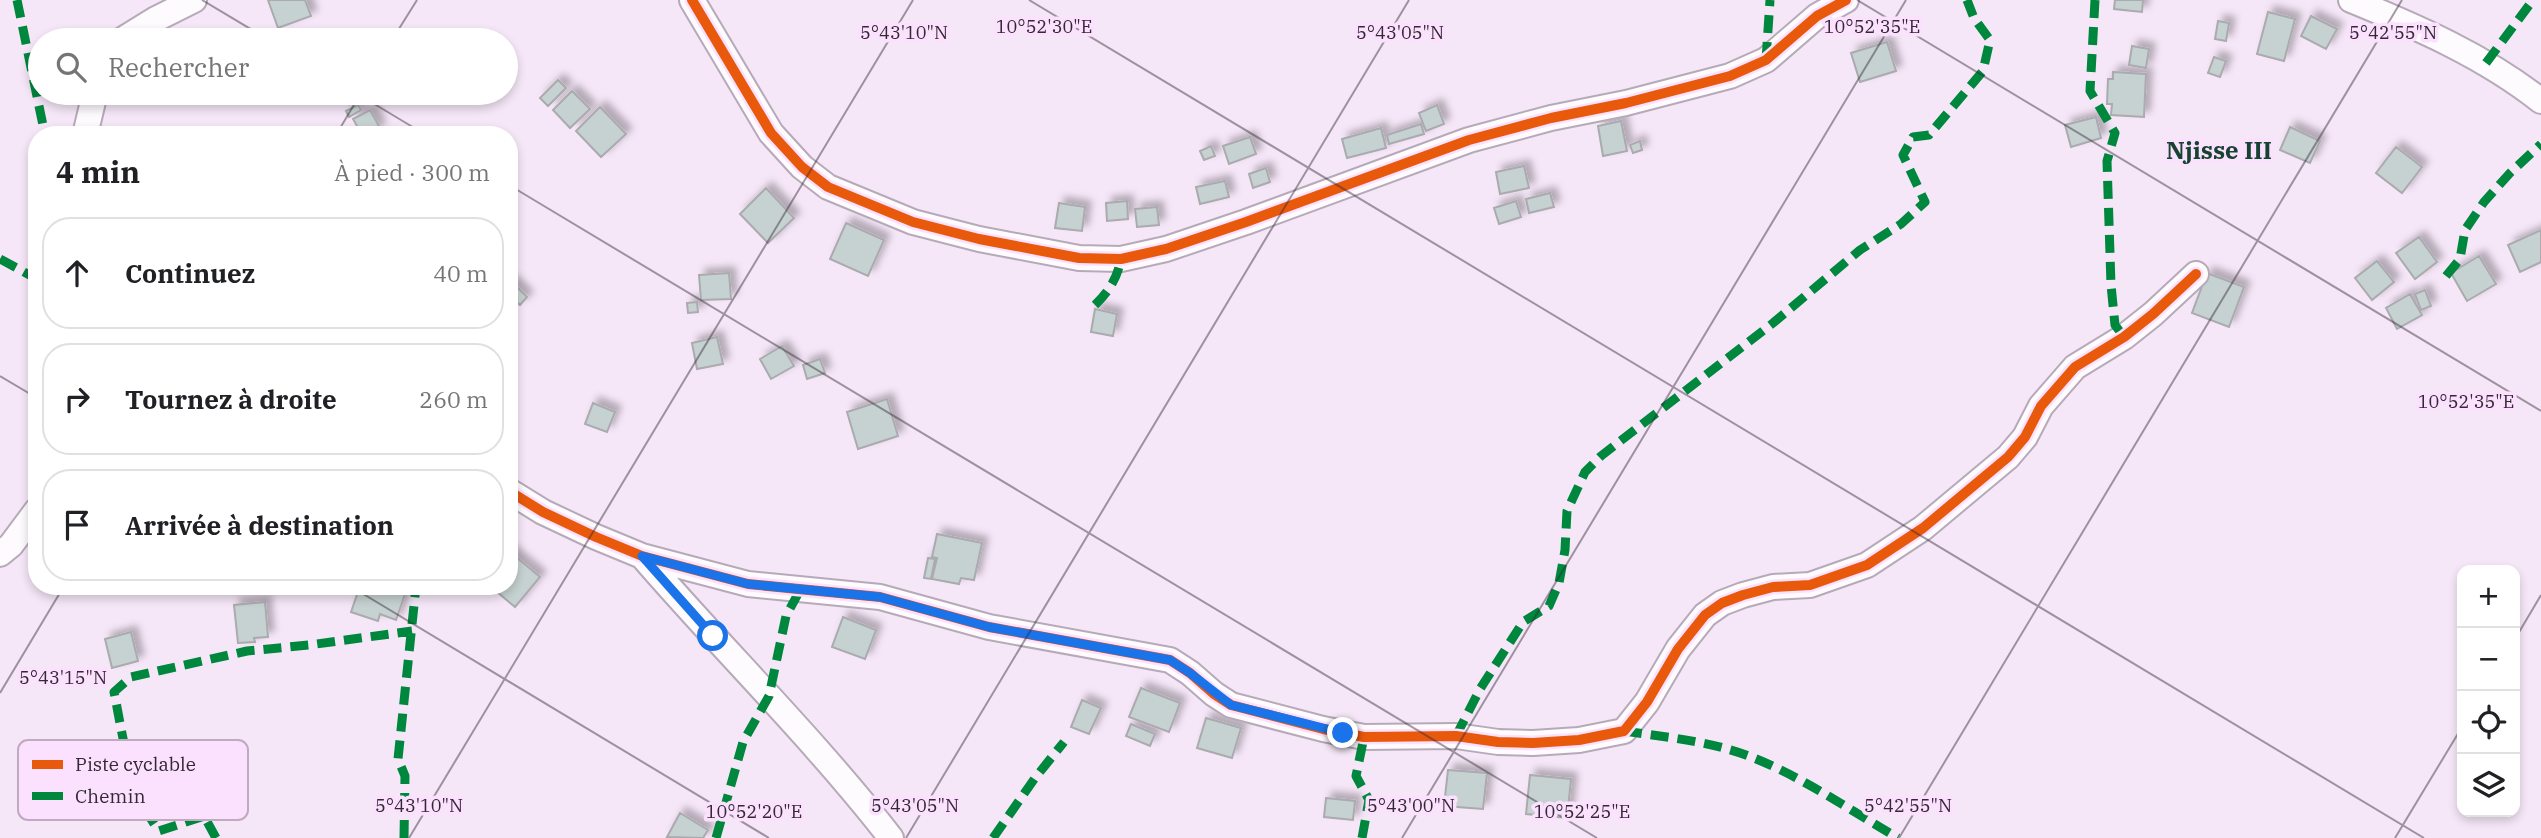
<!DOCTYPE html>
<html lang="fr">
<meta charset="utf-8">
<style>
:root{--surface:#fff;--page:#f2f2f2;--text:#202124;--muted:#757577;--line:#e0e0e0}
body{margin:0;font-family:"IBM Plex Serif",serif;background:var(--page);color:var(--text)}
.controls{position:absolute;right:21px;bottom:21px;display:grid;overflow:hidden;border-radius:14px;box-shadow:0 4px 10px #0003}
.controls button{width:63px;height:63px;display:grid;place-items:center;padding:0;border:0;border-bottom:2px solid var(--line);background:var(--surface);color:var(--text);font:35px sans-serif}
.stop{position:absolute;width:21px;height:21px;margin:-16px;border:5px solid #1a73e8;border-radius:50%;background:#fff}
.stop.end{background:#1a73e8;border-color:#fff;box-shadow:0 2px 7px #0008}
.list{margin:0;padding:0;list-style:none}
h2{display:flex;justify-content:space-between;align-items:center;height:91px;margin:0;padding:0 28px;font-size:30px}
h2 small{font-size:23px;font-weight:400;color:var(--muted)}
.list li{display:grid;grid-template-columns:46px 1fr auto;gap:21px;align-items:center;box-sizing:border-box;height:112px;margin:0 14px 14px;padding:0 14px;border:2px solid var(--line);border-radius:28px}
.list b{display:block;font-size:26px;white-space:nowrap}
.list em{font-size:23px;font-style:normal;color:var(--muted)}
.icon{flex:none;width:38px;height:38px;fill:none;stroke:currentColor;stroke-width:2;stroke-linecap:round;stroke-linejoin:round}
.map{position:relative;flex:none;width:2541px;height:838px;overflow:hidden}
.search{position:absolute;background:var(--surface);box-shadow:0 4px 10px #0003;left:28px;top:28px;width:490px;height:77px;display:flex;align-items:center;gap:18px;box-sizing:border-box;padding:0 24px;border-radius:38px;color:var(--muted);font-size:26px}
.panel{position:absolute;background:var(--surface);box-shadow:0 4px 10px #0003;left:28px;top:126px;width:490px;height:469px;border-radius:28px}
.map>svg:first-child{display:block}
.building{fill:#c6d2d1;stroke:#aaaaaf;stroke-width:2;filter:url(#shadow)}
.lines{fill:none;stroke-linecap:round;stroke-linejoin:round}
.minor-casing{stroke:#b6aab8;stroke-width:28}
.minor{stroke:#fefbfe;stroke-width:24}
.quiet{stroke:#00873e;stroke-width:9;stroke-dasharray:18 9;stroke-linecap:butt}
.cycleway-casing{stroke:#fbe1fe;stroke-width:15}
.cycleway{stroke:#e8590c;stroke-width:10}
.route{stroke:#1a73e8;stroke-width:9}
.ticks{fill:none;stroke:#332934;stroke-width:2;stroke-opacity:0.45}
.labels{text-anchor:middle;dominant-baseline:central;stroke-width:7;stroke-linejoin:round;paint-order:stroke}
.quarter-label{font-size:24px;font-weight:bold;fill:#164330;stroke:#fbe1fe}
.key{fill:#fbe1fe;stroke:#bfaac1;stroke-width:2}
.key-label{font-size:19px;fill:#332934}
.ticks-label{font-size:18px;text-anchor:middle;fill:#332934;stroke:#fbe1fe;stroke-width:7;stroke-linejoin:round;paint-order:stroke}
</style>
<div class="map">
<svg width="2541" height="838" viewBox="0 0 2541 838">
<defs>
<filter id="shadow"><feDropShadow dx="6" dy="-6" stdDeviation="3.5" flood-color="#0004"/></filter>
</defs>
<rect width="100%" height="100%" fill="#f6e7f8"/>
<path class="building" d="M268,0h37l6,16 -33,12z
M2115,0h28l-1,12 -28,-3z
M2268,12l27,7 -11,42 -27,-7z
M2311,16l26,13 -11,20 -25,-13z
M2218,21l11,2 -3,18 -11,-2z
M1887,42l9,29 -36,11 -9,-29z
M2132,46l17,3 -3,19 -17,-3z
M2214,57l12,4 -6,16 -12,-4z
M2113,72l33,2 -2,43 -33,-2 1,-11h-5l1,-25h5z
M558,80l8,8 -18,18 -8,-8z
M572,91l18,18 -20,19 -17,-18z
M358,105l3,5 -12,7 -3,-6z
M1437,105l7,19 -18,7 -7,-18z
M600,107l26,27 -25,23 -25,-26z
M370,110l10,18 -12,7h-6l-9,-16z
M2096,117l5,21 -30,9 -6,-22z
M1621,121l6,30 -24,5 -5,-30z
M1421,124l3,10 -35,10 -2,-9z
M2290,127l30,14 -10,22 -30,-13z
M1381,128l5,20 -39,10 -5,-19z
M1250,137l6,17 -27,10 -6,-18z
M1640,141l2,9 -9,3 -3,-8z
M1211,146l4,10 -11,4 -4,-9z
M2396,147l26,20 -20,26 -26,-20z
M1524,166l5,22 -29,6 -4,-22z
M1266,168l4,14 -17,6 -4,-14z
M1225,181l4,16 -29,7 -4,-17z
M766,188l28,30 -26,25 -28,-29z
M1550,193l4,14 -25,6 -3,-14z
M1127,201l1,18 -21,2 -1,-18z
M1516,201l5,16 -22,7 -5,-16z
M1059,203l26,4 -3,24 -27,-3z
M1157,207l2,18 -22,2 -2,-18z
M846,223l38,17 -16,36 -38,-17z
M2541,230v32l-21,10 -12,-27z
M2419,237l18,25 -22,17 -19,-26z
M2479,256l17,28 -29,17 -16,-28z
M2377,261l17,21 -22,18 -17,-22z
M729,273l2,26 -30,1 -2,-25z
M2207,273l37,14 -15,40 -37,-14z
M512,282l15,15 -7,8 -11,-10v-11z
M2425,290l6,16 -10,4 -6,-16z
M2410,294l12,21 -25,14 -11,-21z
M697,302l1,10 -10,1 -1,-10z
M1095,309l22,5 -4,22 -22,-4z
M717,337l6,27 -26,5 -5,-26z
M782,346l12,20 -23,13 -11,-20z
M820,359l5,14 -18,6 -4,-14z
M887,399l11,37 -40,13 -11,-37z
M593,403l22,9 -8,20 -22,-8z
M937,534l45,9 -8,37 -13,-2 -2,6 -27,-5 5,-21 -5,-1z
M509,551l31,26 -25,30 -25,-21h19z
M928,558l7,1 -4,20 -7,-1z
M360,586h36l10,5 -10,29 -16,-6 -2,7 -27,-9z
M265,602l3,35 -14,1 1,4 -17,1 -4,-38z
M843,617l33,13 -11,29 -33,-12z
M131,632l7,29 -26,7 -7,-29z
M1141,688l39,15 -11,29 -40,-15z
M1082,700l19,8 -12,26 -18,-7z
M1206,718l35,10 -9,30 -35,-10z
M1131,724l24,10 -5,12 -24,-10z
M1448,770l39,3 -4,36 -39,-3z
M1530,775l41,4 -4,39 -41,-4z
M1326,798l29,3 -2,19 -29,-3z
M680,813l28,17 -5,8 -36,-1z"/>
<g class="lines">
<g class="minor-casing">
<path id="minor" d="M692,0l79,133 31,34 26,20 85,35 66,17 100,19 42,1 45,-10 80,-27 223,-82 82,-22 75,-15 104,-27 36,-16 51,-44 29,-16
M2351,0c66,27 133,56 190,101
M122,40l34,-21 38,-19
M85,135l10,-42
M509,491l34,21 53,25 46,19 106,28 132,13 109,30 181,33 20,13 24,21 17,11 92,24 41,8 92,-1 42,6 35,1 46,-3 45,-9 23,-29 31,-53 27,-34 17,-12 21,-8 30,-8 37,-2 57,-20 56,-37 85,-71 17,-20 16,-31 34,-39 49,-30 29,-23 43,-40
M0,554l11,-9 26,-35
M642,556c82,95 172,183 249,282"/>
</g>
<use href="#minor" class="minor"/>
<path class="quiet" d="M17,0l28,135
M2095,0l-5,91 25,42 -8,28 4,124 4,40 9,12
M1766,60l4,-60
M2486,63l47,-63
M0,259l37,20
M2446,276l14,-17 5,-29 19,-28 26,-29 31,-29
M1095,305c14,-14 22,-26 26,-46
M1624,731c40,6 84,10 122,24 54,20 102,54 152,83
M1456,736l24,-47 43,-67 26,-16 10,-23 6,-33 2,-39 18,-39 16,-16 172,-133 87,-73 41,-26 24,-22 -22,-47 10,-18 16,-2 54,-64 7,-31 -16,-22 -7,-18
M216,838l-12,-22 -45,15c-30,-41 -35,-90 -45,-139l17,-15 116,-26 62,-6 103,-14
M404,838l1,-62 -7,-17 18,-173
M716,838l27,-96 26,-46 17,-80 14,-26
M993,838l42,-60 29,-36
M1362,838l7,-38 -13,-24 8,-39"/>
<g class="cycleway-casing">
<path id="cycleway" d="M692,0l79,133 31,34 26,20 85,35 66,17 100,19 42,1 45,-10 80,-27 223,-82 82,-22 75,-15 104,-27 36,-16 51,-44 29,-16
M509,491l34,21 53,25 46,19 106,28 132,13 109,30 181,33 20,13 24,21 17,11 92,24 41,8 92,-1 42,6 35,1 46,-3 45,-9 23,-29 31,-53 27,-34 17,-12 21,-8 30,-8 37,-2 57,-20 56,-37 85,-71 17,-20 16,-31 34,-39 49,-30 29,-23 43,-40"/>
</g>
<use href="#cycleway" class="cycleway"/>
</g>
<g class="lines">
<path class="route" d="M713,636l-71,-80 106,28 132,13 109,30 181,33 20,13 41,32 112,28"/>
</g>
<path class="ticks" d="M202,0l67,40M1029,0l1395,838M1857,0l684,411M392,40l25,-40M356,93l70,42M336,135l25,-42M509,185l1088,653M0,376l37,22M350,586l419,252M2515,639l26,-44M0,693l64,-107M409,838l504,-838M906,838l503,-838M1402,838l504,-838M1899,838l503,-838M2395,838l67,-111"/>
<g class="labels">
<g class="quarter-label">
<text x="2219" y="150">Njisse III</text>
</g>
</g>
<rect x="18" y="740" width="230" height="80" rx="10" class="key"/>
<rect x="32" y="760" width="31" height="9" fill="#e8590c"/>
<rect x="32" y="792" width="31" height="8" fill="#00873e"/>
<g class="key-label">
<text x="75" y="771">Piste cyclable</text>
<text x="75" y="803">Chemin</text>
</g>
<g class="ticks-label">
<text x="1872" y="33">10°52'35"E</text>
<text x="1044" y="33">10°52'30"E</text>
<text x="2393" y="39">5°42'55"N</text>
<text x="904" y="39">5°43'10"N</text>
<text x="1400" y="39">5°43'05"N</text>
<text x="2466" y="408">10°52'35"E</text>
<text x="63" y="684">5°43'15"N</text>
<text x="419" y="812">5°43'10"N</text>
<text x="915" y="812">5°43'05"N</text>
<text x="1411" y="812">5°43'00"N</text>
<text x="1908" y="812">5°42'55"N</text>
<text x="754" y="818">10°52'20"E</text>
<text x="1582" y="818">10°52'25"E</text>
</g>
</svg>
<div class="controls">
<button>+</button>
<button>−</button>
<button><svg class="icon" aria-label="locate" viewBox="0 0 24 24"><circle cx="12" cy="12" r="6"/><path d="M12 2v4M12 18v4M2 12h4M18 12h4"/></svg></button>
<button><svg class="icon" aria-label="layers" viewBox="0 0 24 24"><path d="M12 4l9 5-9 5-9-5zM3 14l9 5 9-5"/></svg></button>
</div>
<div class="stop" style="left:713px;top:636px"></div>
<div class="stop end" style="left:1343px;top:733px"></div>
<div class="search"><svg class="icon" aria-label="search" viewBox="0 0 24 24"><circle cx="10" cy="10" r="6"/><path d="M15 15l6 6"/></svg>Rechercher</div>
<section class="panel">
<h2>4 min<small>À pied · 300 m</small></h2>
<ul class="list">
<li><svg class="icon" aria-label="ahead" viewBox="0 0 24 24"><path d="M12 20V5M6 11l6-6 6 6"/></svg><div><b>Continuez</b></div><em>40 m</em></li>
<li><svg class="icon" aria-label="right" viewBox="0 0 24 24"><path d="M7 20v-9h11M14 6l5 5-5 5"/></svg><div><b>Tournez à droite</b></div><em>260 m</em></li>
<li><svg class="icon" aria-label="arrive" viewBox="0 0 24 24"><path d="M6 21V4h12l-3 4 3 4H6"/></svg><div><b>Arrivée à destination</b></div></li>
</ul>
</section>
</div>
